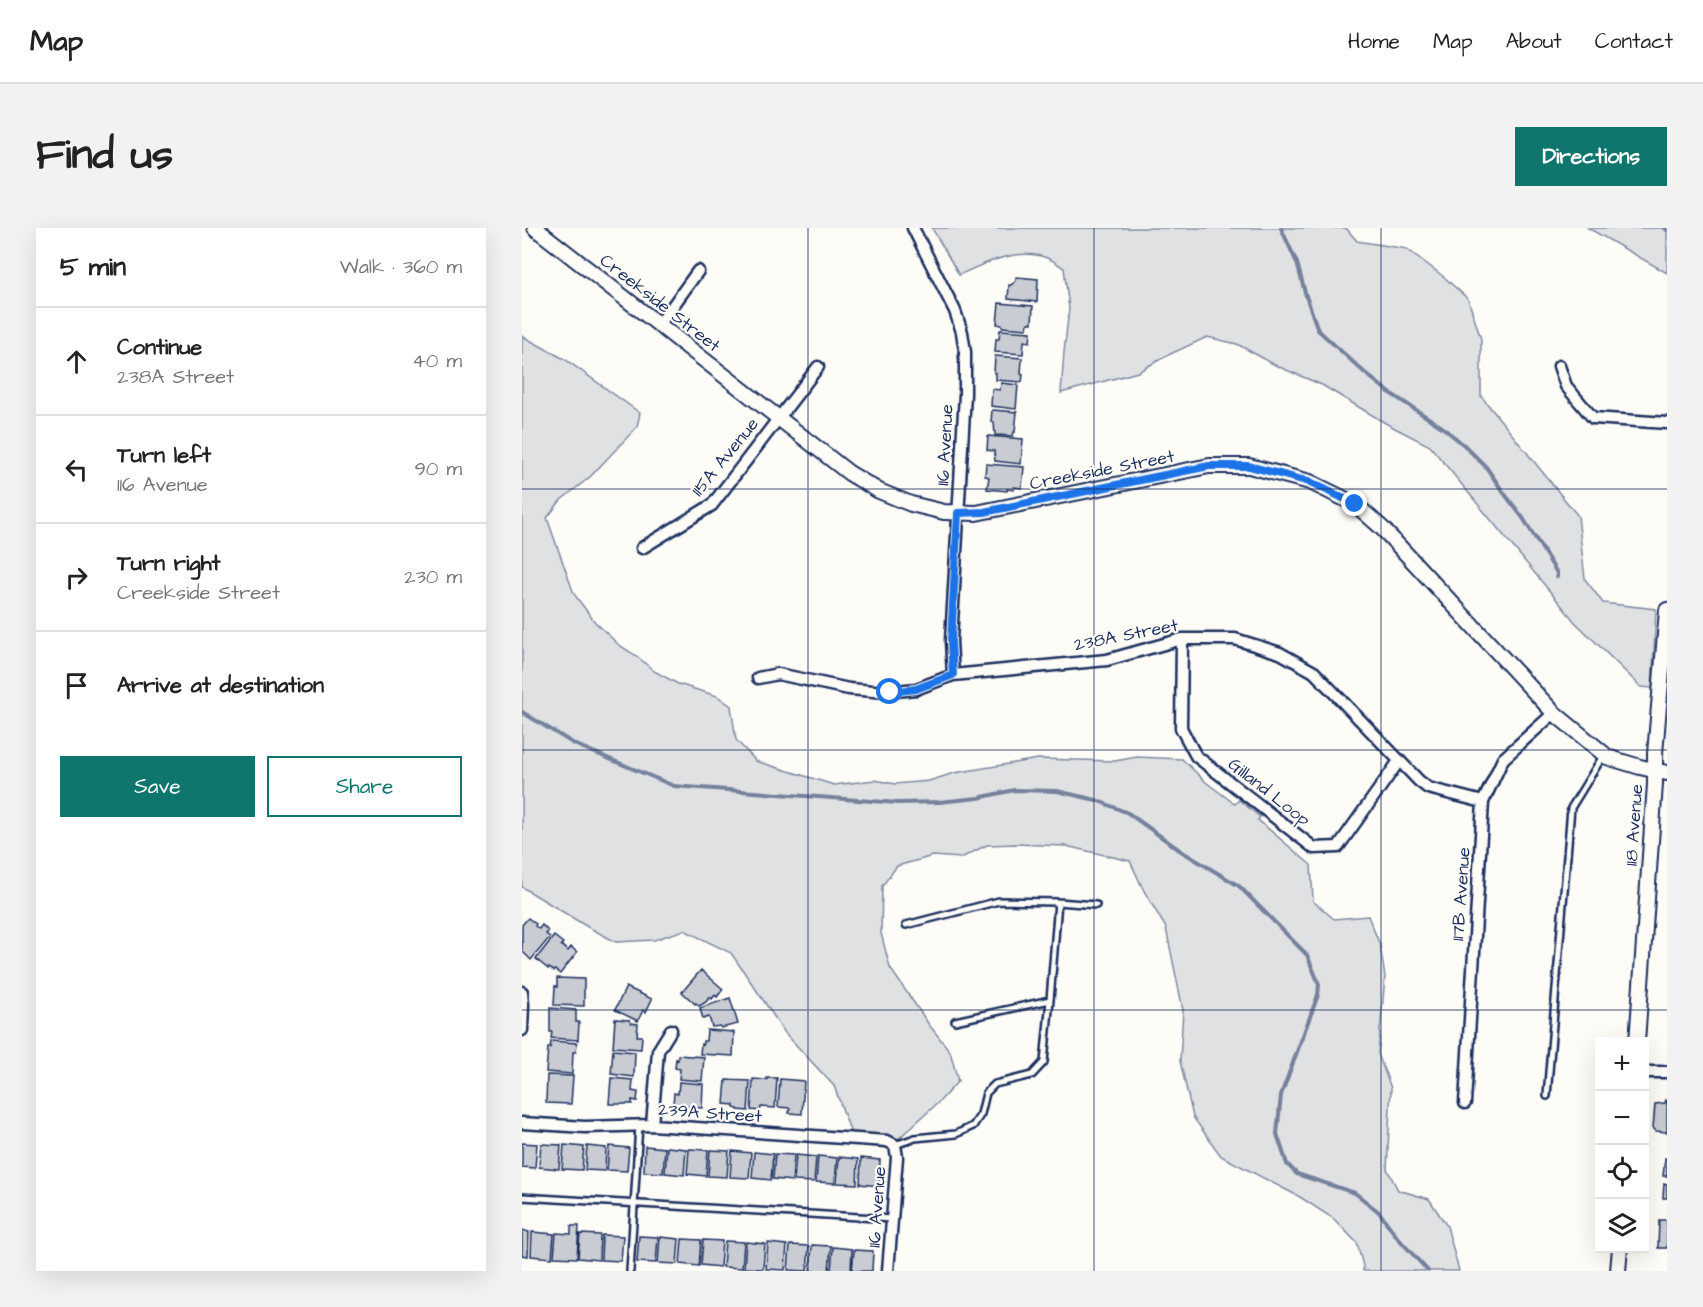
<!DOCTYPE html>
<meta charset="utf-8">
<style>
:root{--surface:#fff;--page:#f2f2f2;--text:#222;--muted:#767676;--line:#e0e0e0;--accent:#0f766e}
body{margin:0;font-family:"Architects Daughter",sans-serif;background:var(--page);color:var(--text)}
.controls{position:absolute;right:18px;bottom:18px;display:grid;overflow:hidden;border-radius:0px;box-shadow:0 6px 24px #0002}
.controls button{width:54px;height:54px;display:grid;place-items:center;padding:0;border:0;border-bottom:2px solid var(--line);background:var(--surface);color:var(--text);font:30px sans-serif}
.stop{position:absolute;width:18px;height:18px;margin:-14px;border:4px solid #1a73e8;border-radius:50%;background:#fff}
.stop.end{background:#1a73e8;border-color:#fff;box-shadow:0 2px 6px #0008}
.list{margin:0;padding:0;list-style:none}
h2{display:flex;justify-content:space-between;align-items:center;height:78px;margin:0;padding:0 24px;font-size:26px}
h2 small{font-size:20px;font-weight:400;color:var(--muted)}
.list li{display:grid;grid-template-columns:39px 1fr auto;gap:18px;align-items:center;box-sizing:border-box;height:108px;padding:0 24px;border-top:2px solid var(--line)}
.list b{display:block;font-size:22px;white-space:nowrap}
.list p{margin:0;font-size:20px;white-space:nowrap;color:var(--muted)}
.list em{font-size:20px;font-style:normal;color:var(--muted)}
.actions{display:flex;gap:12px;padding:18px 24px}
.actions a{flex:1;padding:14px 0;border:2px solid var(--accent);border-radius:0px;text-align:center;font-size:21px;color:var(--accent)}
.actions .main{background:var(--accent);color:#fff}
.icon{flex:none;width:33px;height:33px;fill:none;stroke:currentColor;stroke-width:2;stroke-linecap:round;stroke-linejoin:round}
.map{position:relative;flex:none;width:1145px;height:1043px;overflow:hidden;border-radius:0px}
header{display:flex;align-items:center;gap:36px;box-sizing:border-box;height:84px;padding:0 30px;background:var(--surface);border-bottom:2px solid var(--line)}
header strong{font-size:28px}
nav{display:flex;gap:33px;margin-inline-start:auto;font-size:21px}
.intro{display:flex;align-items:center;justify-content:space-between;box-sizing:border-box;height:144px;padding:0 36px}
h1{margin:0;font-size:42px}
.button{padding:15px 27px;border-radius:0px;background:var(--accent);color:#fff;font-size:21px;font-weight:700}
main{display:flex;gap:36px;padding:0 36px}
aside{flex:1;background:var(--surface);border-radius:0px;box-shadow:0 6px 24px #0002}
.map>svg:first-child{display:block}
.green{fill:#e0e1e3;stroke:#7e88a0;stroke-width:1.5}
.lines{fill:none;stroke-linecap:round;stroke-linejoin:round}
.stream{stroke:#76819c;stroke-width:4}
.building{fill:#c9ccd3;stroke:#1b2f5e;stroke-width:1.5}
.lane-casing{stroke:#1b2f5e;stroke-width:10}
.street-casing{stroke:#1b2f5e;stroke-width:15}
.secondary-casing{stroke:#1b2f5e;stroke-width:18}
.lane{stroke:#fdfcf7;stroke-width:5}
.street{stroke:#fdfcf7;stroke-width:10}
.secondary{stroke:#fdfcf7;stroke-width:14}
.route{stroke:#1a73e8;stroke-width:8}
.grid{fill:none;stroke:#1b2f5e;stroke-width:1.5;stroke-opacity:0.55}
.labels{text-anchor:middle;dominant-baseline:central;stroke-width:4.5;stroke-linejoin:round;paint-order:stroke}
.street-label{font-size:18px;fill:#1b2f5e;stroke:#fdfcf7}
</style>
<header>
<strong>Map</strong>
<nav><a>Home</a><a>Map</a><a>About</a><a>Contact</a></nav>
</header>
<div class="intro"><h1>Find us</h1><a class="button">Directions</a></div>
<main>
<aside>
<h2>5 min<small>Walk · 360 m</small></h2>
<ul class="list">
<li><svg class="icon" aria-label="ahead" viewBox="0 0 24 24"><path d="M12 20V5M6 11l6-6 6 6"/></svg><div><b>Continue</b><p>238A Street</p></div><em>40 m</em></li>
<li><svg class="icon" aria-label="left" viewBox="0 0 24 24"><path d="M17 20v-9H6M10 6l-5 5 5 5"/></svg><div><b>Turn left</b><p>116 Avenue</p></div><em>90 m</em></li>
<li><svg class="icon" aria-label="right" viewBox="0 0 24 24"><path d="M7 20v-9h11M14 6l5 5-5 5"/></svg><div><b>Turn right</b><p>Creekside Street</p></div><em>230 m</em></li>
<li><svg class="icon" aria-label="arrive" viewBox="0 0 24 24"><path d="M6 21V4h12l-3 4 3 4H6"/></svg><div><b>Arrive at destination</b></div></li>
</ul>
<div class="actions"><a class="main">Save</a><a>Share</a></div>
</aside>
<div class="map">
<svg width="1145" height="1043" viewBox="0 0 1145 1043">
<rect width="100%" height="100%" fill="#fdfcf7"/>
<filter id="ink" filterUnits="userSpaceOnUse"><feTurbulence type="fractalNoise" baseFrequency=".0167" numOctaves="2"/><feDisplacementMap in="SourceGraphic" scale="12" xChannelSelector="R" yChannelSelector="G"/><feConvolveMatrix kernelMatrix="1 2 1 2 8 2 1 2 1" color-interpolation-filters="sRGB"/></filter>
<g filter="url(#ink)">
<path class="green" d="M410,0h414l11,13 50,8 37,28 24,22 13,40v57l97,120 7,63 18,24 53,6 -4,79 -11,-1 -66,-65 -145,-176 -43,-22 -65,-39 -45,-19 -40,-22 -30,-7 -41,19 -28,16 -77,21 3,-41 5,-43 -5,-41c-5,-3 -11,-8 -17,-10 -29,-11 -62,5 -88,17z
M1066,0h79v45z
M0,108l44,24 74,53 -3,14 -47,50 -29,23 -14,18 27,76 21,28 24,23 19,12 16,14 24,13 39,12 14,10 5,34 20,21 78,24 41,-5 20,4 34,-3 25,-8 84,-14 77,2 22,-4 45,2 25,24 28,21 4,-4 21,17 -2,3 53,45 2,36 21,18 34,-3 12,29 5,32 -7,77 13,34 -4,81 11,21 31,9 18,27 12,45h-96v-5l-6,-23 -23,-24 -34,-22 -79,-41 -28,-39 -13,-56 3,-51 -17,-82 -22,-37 -14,-30 -64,-15 -50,-2 -29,1 -26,13 -28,-2 -36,10 -15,20 -1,47 9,35 40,58 20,25 8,30 -18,20 -42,38 -46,-3 -18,-50 -49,-53 -28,-42 -26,-38 -47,-23 -30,10 -38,2 -30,-16 -64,-39z"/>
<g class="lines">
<path class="stream" d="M759,0l16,35 9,33 12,34 47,43 25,20 52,34 22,18 22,22 18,26 19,25 34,55v4
M1143,0l2,2
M0,484l52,32 100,42 224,17 41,-1 39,-4 36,-8 43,1 39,9 32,13 53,38 58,35 68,69 12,29 -1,11 -37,100 -4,39 10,30 10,10 58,19 24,19 18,25 31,34"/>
</g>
<path class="building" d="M494,49l22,2 -1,23 -29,-3 1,-14h2l5,-4z
M477,75l34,3 -1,17h-4l-1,6 -25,-2v-2l-5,-1z
M478,102l31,2 -1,10 -6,-1 -1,13 -28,-2 1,-13h3z
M473,128l27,2 -1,16 2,1 -1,7 -26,-2v-7h-2z
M479,155l17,2 -2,24 -25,-3 1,-17 8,1z
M470,182l25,2 -2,20h-1l-1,4 -18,-1 -1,-13h-3z
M466,208l35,3 -2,25 -26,-3 -1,-10 -7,-1z
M464,236l38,3 -2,21 -8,-1v3l-7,-1v2l-20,-2 2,-12 -4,-1z
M6,690l8,6 -1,2 4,3 3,-4 6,6 -2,3 4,3 -19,23 -9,-9v-26z
M32,708l9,7 -2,2 7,6 3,-4 6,5 -17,22 -5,-4 -1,1 -5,-3 -1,1 -12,-10z
M179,742l22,19 -6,8 -2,-2 -3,4 -2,-2 -4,5 -7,4 -3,-3 -1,1 -13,-12z
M35,750l27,1v27l-30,-1 1,-19 2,1z
M104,759l26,12 -6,13 -3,-2 -5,11 -23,-11z
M208,770l8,26 -17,4 -1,-2 -8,1 -3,-10 -6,2 -3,-11z
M28,780l26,2v12h3l-1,18 -27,-2 1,-6h-2z
M93,791l14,1 2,3 7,1 -1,12h5l-1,13 -28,-2z
M185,802l27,2 -1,24 -33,-2 1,-10 2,1v-4h3z
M29,813l26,2 -1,9h-3l-1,22 -26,-2 2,-24h2z
M91,822l22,2 -1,25 -23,-3z
M156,827l26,2 -2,24 -23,-2 1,-10 -5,-1 1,-9 2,1z
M25,847l26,1 -2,28 -25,-1z
M89,850l22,2 -1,11 6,1 -1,9 -5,-1v4h-23z
M245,850h10l-2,30 -14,-1 -1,4 -9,-1 2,-31 14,1z
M258,851l24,2 -2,33 -13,-1 1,-5 -12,-1z
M204,852l24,1 -2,30 -10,-1v-1l-4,-1v-3l-10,-1z
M157,854l24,2 -1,24 -26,-2v-2h-3l1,-11 4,1z
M1144,872l1,1v31l-11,-1 -3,-3 2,-24 10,-1z
M0,915l15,1 -2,24 -13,-1z
M19,916l20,1 -2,24 -20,-2z
M42,917l20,2 -2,23 -20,-1z
M65,918l19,2 -1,23 -20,-1z
M87,918l20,2 -2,23 -20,-1z
M123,918l20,2 -2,25 -19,-1z
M145,919l19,2 -2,26 -19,-2z
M167,921l19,1 -2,26 -19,-2z
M188,922l19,1 -2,26 -19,-1z
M210,923l19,2 -2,25 -19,-1z
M232,924l19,2 -2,26 -19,-2z
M253,926l19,1 -2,26 -19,-2z
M274,927l20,2 -2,25 -20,-1z
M296,928l19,2 -2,25 -19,-1z
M317,929l19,2 -1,25 -20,-1z
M339,930l19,2 -1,26 -19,-2z
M1143,930h2v18h-4z
M1142,955l3,1v14h-4z
M1137,992h8v28h-9z
M49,998h8l-2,32 -23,-1 2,-24 15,1z
M0,1002l7,2 -1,24 -6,-1z
M10,1004l22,2 -2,24 -21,-2z
M58,1006l20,1 -1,25 -21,-2z
M80,1007l21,1 -2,25 -20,-1z
M117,1008l19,1 -2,26 -19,-1z
M138,1009l19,2 -2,25 -19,-1z
M160,1011l19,1 -2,26 -19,-2z
M181,1012l19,1 -2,26 -19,-2z
M203,1013l19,1 -2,26 -19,-1z
M224,1014l19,2 -2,25 -19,-1z
M246,1015l19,2 -2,25 -19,-1z
M268,1017l19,1 -2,25 -19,-1z
M290,1017l19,1 -2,25h-19z
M311,1019l19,2 -1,22h-20z
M332,1022l19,1 -1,20h-20z"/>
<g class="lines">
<g class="lane-casing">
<path id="lane" d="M384,697l93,-24 59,1 38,3
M433,793l95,-21 8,-98
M1025,868l24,-288 32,-52
M373,917l20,-7 41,-4 17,-8 8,-12 5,-21 9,-9 37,-9 12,-13 6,-62
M0,969l370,22
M108,1043l9,-146"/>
</g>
<g class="street-casing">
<path id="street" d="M391,0l42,83 7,21 3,20v42l-14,247 2,34
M137,97l39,-54
M1037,138l7,20 27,32 74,5
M120,320l70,-43 106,-138
M660,411l-1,89 15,28 118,92 24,-1 61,-86
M236,450l20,-4 71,15 37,3 30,-3 37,-14 154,-15 75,-21h53l45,14 34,19 105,109 9,7 55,14
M0,764l1,13 -1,25
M1122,844h23
M943,875l18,-301 20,-43 51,-46
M0,895l63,4 67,-2 235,16 8,4 2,12 -9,114
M130,897l6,-74 13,-21"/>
</g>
<g class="secondary-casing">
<path id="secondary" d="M13,0l314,245 30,18 32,13 33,8 32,1 233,-47h40l61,16 45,22 27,24 172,185 50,41 3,3 33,10 27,6
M1115,814l18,-258v-30l12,-144
M1096,1043l2,-23"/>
</g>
<use href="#lane" class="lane"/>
<use href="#street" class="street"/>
<use href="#secondary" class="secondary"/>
</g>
</g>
<g class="lines" filter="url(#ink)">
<path class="route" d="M368,464l26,-3 37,-14 -2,-34 7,-128 26,-1 225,-46h40l61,16 45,22"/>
</g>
<path class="grid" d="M286,0v1043M572,0v1043M859,0v1043M0,261h1145M0,522h1145M0,782h1145"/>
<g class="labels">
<g class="street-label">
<text transform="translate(138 75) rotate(38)">Creekside Street</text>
<text transform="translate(423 217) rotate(-87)">116 Avenue</text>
<text transform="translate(203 229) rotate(-51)">115A Avenue</text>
<text transform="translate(580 242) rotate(-11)">Creekside Street</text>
<text transform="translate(604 407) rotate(-11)">238A Street</text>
<text transform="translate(747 564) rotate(38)">Gilland Loop</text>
<text transform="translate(1112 597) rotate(-86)">118 Avenue</text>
<text transform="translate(939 666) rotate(-86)">117B Avenue</text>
<text transform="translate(188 885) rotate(4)">239A Street</text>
<text transform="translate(355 979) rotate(-86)">116 Avenue</text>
</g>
</g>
</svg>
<div class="controls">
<button>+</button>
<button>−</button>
<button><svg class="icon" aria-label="locate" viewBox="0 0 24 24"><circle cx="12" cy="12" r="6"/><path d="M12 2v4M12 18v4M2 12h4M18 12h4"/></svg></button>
<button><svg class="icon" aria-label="layers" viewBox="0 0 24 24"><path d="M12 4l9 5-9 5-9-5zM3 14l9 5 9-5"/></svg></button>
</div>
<div class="stop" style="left:368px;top:464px"></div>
<div class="stop end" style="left:833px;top:276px"></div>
</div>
</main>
